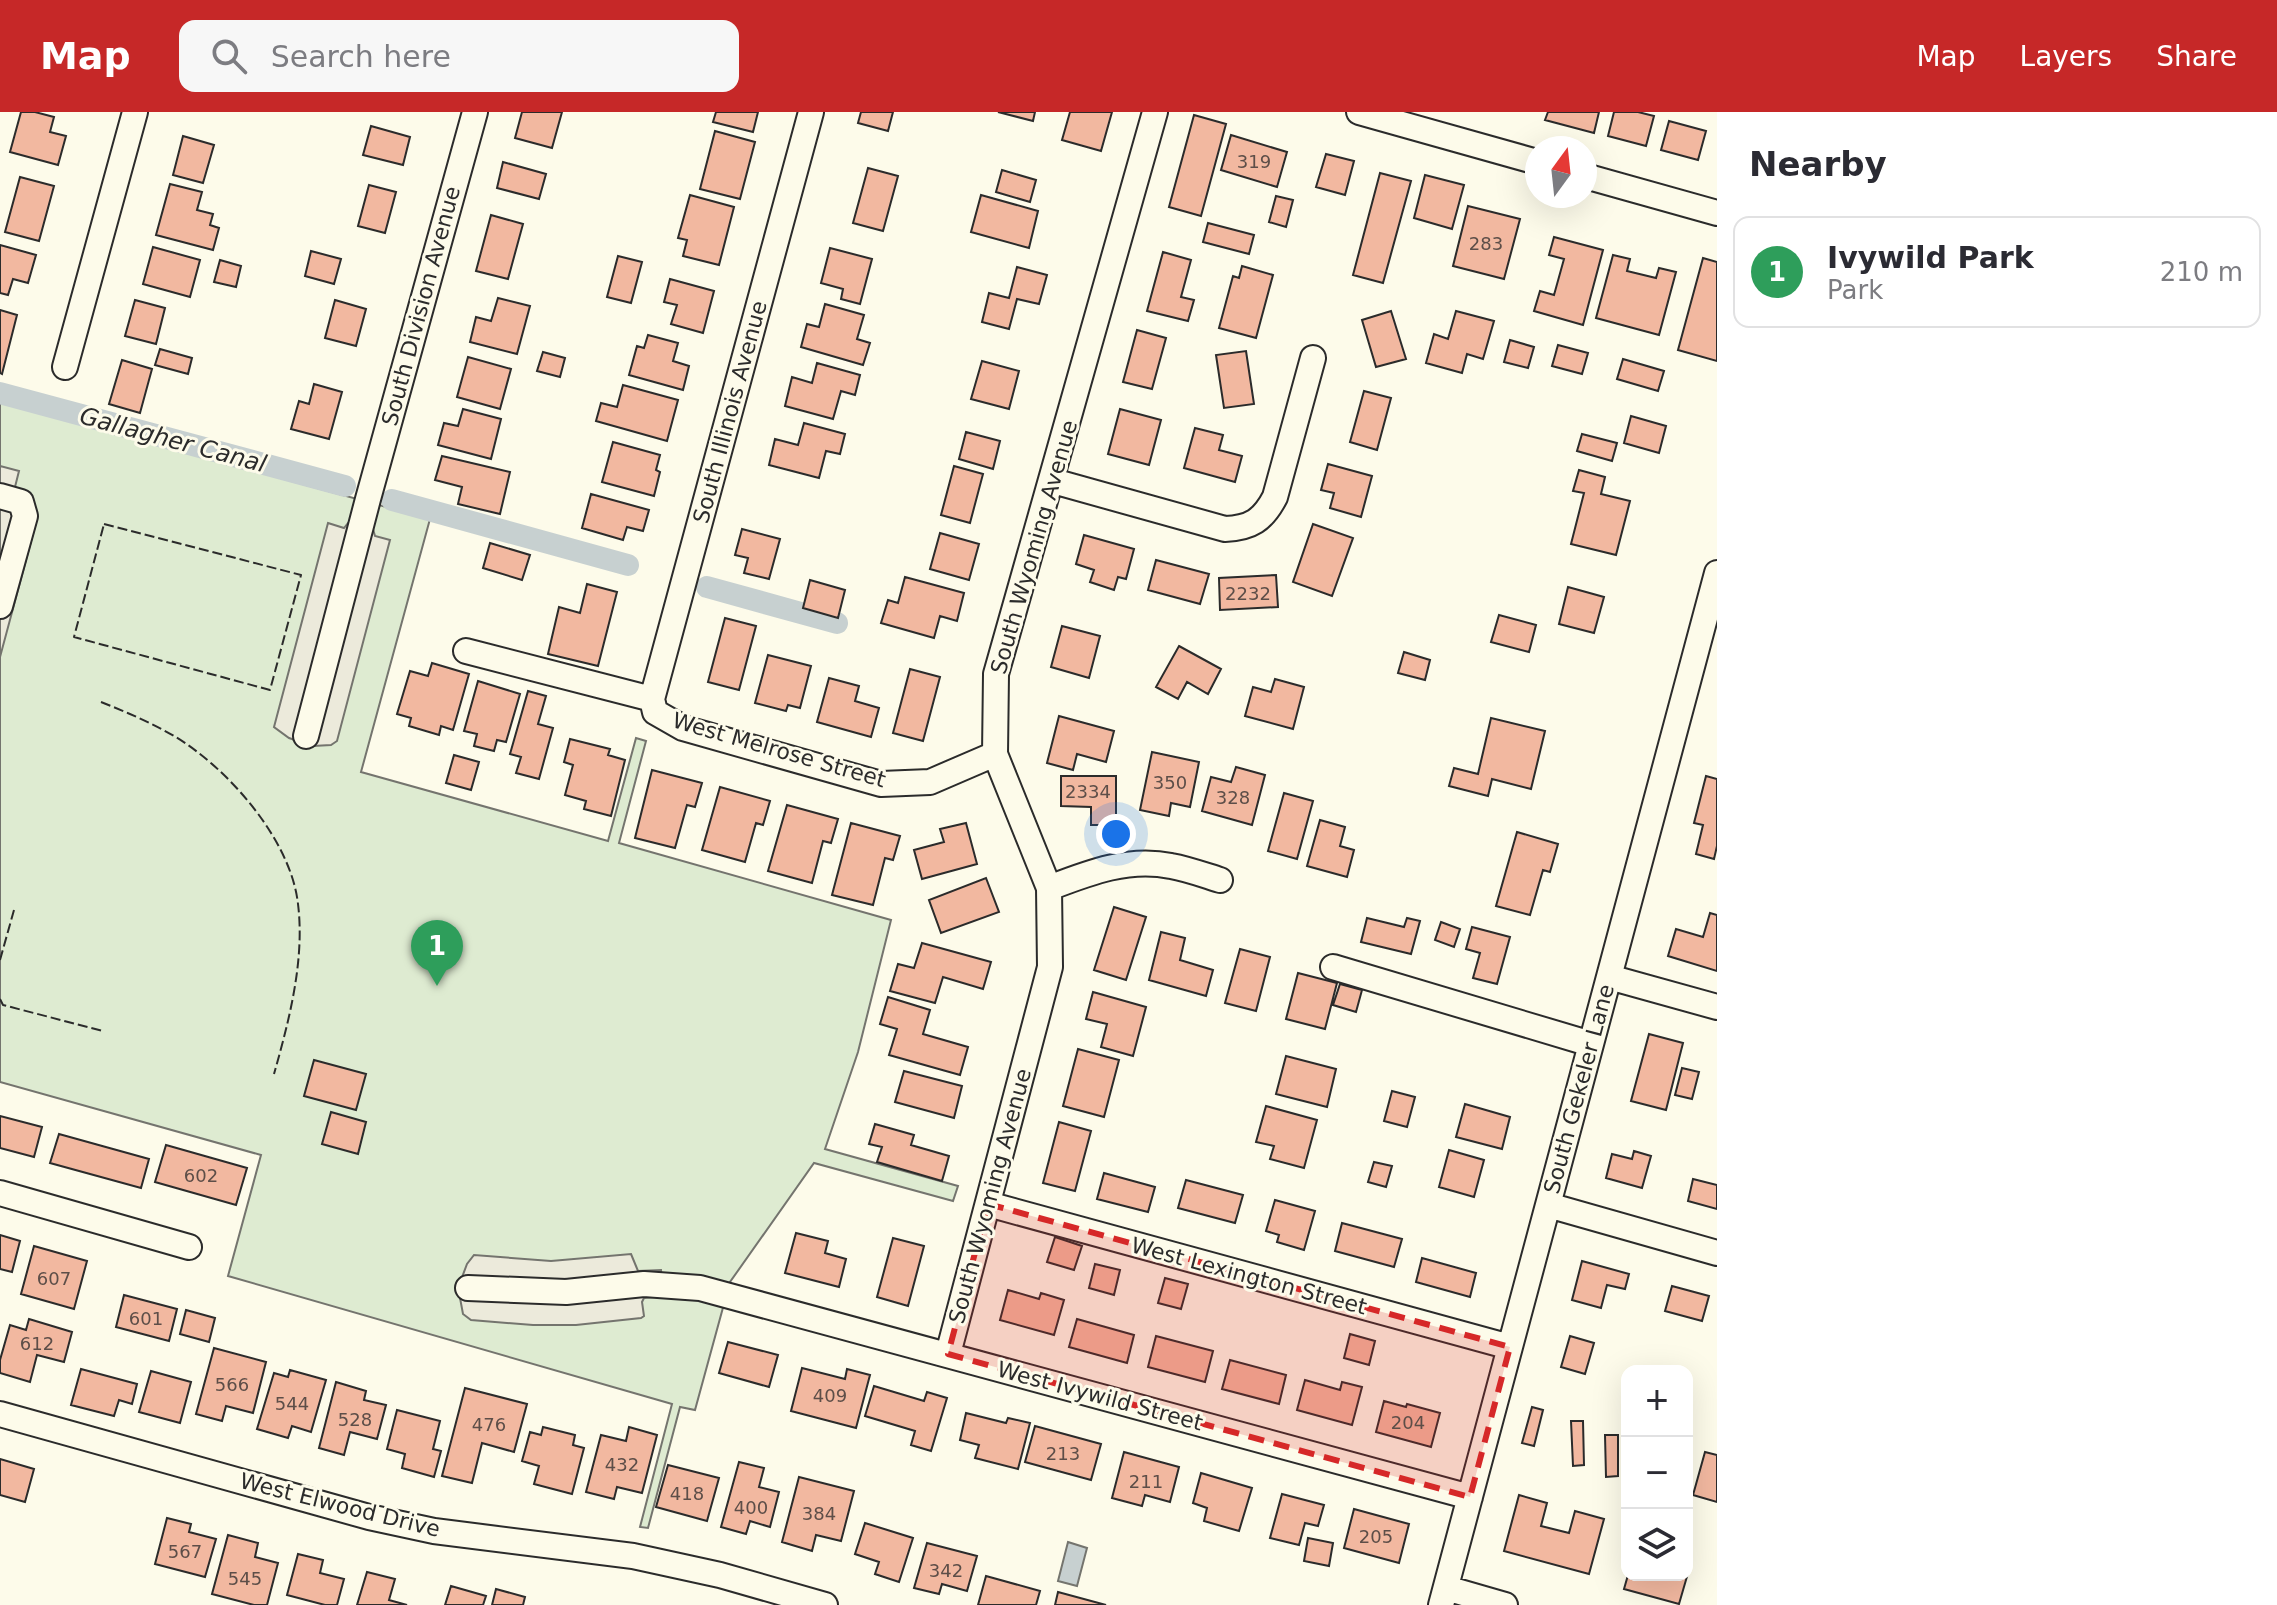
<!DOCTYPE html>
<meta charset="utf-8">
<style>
:root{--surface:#fff;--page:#f7f7f7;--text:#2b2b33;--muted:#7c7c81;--line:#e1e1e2;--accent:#c62828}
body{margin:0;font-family:"DejaVu Sans",sans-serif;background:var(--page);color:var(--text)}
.controls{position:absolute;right:24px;bottom:24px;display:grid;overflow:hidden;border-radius:16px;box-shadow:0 8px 32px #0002}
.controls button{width:72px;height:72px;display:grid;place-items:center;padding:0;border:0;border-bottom:2px solid var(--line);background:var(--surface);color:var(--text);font:40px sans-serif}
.compass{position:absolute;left:1525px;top:24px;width:72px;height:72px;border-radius:50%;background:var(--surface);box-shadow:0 8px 32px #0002;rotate:15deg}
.you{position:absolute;left:1116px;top:722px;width:28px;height:28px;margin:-20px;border:6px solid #fff;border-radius:50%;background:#1a73e8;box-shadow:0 0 0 12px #1a73e833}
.badge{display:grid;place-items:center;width:52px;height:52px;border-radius:50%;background:var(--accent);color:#fff;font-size:26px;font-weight:700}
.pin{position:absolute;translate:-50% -66px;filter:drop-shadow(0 2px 4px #0008)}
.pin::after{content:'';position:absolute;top:42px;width:28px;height:24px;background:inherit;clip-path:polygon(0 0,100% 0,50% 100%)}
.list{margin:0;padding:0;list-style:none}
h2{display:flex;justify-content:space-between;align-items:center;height:104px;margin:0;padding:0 32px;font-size:34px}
h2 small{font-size:26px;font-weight:400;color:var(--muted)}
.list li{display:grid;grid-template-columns:52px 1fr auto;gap:24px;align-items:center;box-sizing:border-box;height:112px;margin:0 16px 16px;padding:0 16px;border:2px solid var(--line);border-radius:16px}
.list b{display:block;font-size:30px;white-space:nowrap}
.list p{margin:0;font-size:26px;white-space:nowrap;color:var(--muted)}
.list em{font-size:26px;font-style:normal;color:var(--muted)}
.icon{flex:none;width:44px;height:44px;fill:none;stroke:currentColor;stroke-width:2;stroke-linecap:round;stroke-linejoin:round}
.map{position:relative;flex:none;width:1717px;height:1493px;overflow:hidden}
header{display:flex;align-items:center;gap:48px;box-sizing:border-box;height:112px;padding:0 40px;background:var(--accent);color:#fff}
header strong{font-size:38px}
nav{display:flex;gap:44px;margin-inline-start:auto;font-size:28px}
.search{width:560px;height:72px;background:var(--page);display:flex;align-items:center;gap:20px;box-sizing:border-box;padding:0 28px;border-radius:16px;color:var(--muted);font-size:30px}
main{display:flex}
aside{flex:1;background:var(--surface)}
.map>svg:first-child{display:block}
.green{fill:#deebd1;stroke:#74746e;stroke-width:2}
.parking{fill:#eceadb;stroke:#74746e;stroke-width:2}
.water{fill:#c7d0d0;stroke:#74746e;stroke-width:2}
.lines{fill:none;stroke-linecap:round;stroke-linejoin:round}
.canal{stroke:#c7d0d0;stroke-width:22}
.building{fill:#f2b8a0;stroke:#2b2b2b;stroke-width:2}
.minor-casing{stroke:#2b2b2b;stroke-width:28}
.minor{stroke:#fdfbea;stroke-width:24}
.fence{stroke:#2b2b2b;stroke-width:2;stroke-dasharray:10 4;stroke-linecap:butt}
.marked{fill:#d62828;fill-opacity:0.2;stroke:#d62828;stroke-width:6;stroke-dasharray:16 10;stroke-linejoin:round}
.labels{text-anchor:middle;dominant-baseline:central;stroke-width:6;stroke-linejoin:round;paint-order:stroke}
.number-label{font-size:18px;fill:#5d4e48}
.street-label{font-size:22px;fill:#2b2b2b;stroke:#fdfbea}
.water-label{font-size:24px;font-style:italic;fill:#2b2b2b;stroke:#fdfbea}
</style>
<header>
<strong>Map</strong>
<div class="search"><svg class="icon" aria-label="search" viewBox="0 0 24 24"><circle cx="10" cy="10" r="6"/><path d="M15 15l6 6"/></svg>Search here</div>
<nav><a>Map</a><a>Layers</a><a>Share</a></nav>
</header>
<main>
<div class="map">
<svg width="1717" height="1493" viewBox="0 0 1717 1493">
<rect width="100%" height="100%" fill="#fdfbea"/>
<path class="green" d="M0,289l430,118 -69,253 247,69 28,-103 10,3 -27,102 272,77 -33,132 -33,97 133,37 -5,15 -139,-38 -84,119 -35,128 -15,-3 -32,121 -8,-1 32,-123 -444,-128 33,-121 -261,-73z"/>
<path class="parking" d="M0,354l19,5 -4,16 21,26 1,6 -37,138z
M328,411l16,5 4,-5 25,6 2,7 15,4 -53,201 -6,4 -18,1 -24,-8 -15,-11z
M631,1142l7,17 23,-1 2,26 -19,2 -2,4 2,14 -3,2 -65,7h-43l-62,-5 -8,-6 -3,-16 1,-18 6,-16 7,-9 77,6z"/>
<path class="water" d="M1068,1430l19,6 -10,38 -19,-5z"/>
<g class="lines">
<path class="canal" d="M0,281l345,93
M392,388l236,65
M707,475l130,36"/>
</g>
<path class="building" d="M21,0h14l19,5 -4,15 16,4 -8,29 -48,-13z
M522,0h40l-10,36 -37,-10z
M716,0h42l-5,20 -40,-10z
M861,0h32l-5,19 -30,-8z
M998,0h37l-2,9z
M1070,0h42l-11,39 -39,-11z
M1548,0h51l-5,21 -49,-13z
M1614,0h24l16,4 -8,30 -38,-10z
M1194,3l32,9 -25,92 -32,-9z
M1669,9l37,10 -8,29 -37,-10z
M371,14l39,11 -7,28 -40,-10z
M715,19l40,11 -15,57 -40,-10z
M1231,23l56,17 -10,35 -56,-17z
M183,24l31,9 -11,38 -30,-8z
M1326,42l28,7 -9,34 -29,-8z
M503,50l43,12 -7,25 -42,-11z
M868,56l30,8 -15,55 -30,-8z
M1002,58l34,10 -6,22 -34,-10z
M1380,61l31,8 -28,102 -30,-8z
M1425,63l39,10 -12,44 -38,-11z
M20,65l34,9 -15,55 -34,-9z
M170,72l32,8 -5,18 16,4 -3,11 9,3 -6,22 -57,-15z
M369,73l27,7 -11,41 -27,-7z
M690,83l44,12 -15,58 -36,-9 4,-16 -9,-2z
M981,83l57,16 -9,37 -58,-16z
M1276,84l17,4 -7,27 -17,-5z
M1468,94l52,13 -16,60 -51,-13z
M491,103l32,9 -15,55 -32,-8z
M1208,111l46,12 -5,19 -46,-12z
M1554,125l49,13 -20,75 -49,-14 6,-20 14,4 10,-36 -15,-4z
M0,133l36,10 -8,28 -15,-4 -5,16 -8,-2z
M153,135l47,13 -10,37 -47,-13z
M830,136l42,11 -12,45 -19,-5 2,-10 -22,-6z
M311,139l30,8 -7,25 -29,-8z
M1163,140l28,8 -10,37 13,3 -6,21 -41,-10z
M1613,143l17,4 -3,12 29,7 3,-10 17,4 -17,63 -63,-17z
M618,144l24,6 -11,41 -24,-6z
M1703,146l14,4v99l-39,-11z
M220,148l21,6 -5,21 -22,-5z
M1242,154l31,9 -17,63 -37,-10 14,-52 6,2z
M1017,155l30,8 -8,29 -22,-5 -8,30 -27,-7 7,-29 20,5z
M670,167l44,12 -11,42 -32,-9 6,-19 -13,-3z
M498,186l32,8 -13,48 -47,-12 6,-25 15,4z
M135,188l30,8 -9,36 -31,-8z
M335,188l31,9 -10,37 -31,-8z
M825,192l39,11 -7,24 13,4 -7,22 -62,-18 6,-23 12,3z
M0,198l17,5 -15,59 -2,-1z
M1391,199l15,48 -30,8 -14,-47z
M1456,199l38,10 -11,38 -16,-5 -5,19 -36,-10 8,-29 14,5z
M1137,218l29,8 -14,51 -29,-7z
M648,223l30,8 -5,18 16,5 -6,24 -54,-15 8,-29 7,2z
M1510,228l24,7 -6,21 -24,-6z
M1558,233l30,8 -6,21 -30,-8z
M160,237l32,9 -4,16 -33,-9z
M1246,239l8,53 -30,4 -8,-53z
M543,240l22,6 -5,19 -23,-6z
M468,245l43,12 -11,40 -43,-12z
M1623,247l41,12 -6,20 -41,-12z
M122,248l30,9 -12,44 -31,-9z
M982,249l37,10 -10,38 -38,-10z
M817,251l43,12 -5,20 -14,-4 -8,28 -48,-13 7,-29 20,6z
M314,272l28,8 -13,47 -38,-10 8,-28 10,3z
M623,273l55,15 -11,41 -71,-20 5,-18 16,4z
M1364,279l27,7 -14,52 -27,-8z
M463,297l38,10 -10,40 -53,-14 6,-22 14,3z
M1120,297l41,11 -12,45 -41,-11z
M1631,304l35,10 -7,27 -35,-10z
M804,311l41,11 -5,20 -14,-3 -7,27 -50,-13 6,-26 23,6z
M1195,316l28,7 -4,15 23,6 -7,26 -51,-14z
M966,320l34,9 -7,28 -34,-10z
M1582,322l35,9 -5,18 -35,-10z
M613,330l47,13 -4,15 4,2 -6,24 -52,-14z
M442,344l68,16 -10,42 -42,-10 4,-17 -27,-7z
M1328,352l44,12 -11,41 -31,-9 4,-15 -13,-3z
M954,354l29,8 -13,49 -29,-8z
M1579,358l26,7 -4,17 29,7 -14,54 -45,-11 13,-51 -11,-2z
M591,382l58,16 -6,21 -16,-4 -4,13 -41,-12z
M1313,412l40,14 -21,58 -39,-14z
M742,417l38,10 -11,40 -25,-6 4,-15 -13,-3z
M940,421l39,11 -10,36 -39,-11z
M1084,423l50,14 -8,30 -8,-2 -4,13 -24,-8 4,-12 -18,-6z
M490,431l40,12 -8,25 -39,-12z
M1156,448l53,14 -9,30 -52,-14z
M1276,463l2,32 -58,3 -1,-32z
M905,465l59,16 -7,28 -17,-5 -6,22 -53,-15 7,-23 10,3z
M810,468l35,10 -7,28 -35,-10z
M587,472l30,8 -19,74 -50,-12 11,-47 21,6z
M1568,475l36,10 -10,36 -35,-9z
M1499,503l37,10 -7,27 -38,-10z
M725,506l31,8 -17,64 -31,-8z
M1062,514l38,10 -11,42 -38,-11z
M1179,534l42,23 -13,25 -21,-12 -9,17 -22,-12z
M1404,540l26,8 -5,20 -27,-7z
M768,543l43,11 -11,42 -12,-3 -2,6 -31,-8z
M432,551l37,11 -16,56 -12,-4 -2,9 -30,-9 2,-8 -14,-4 13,-43 18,5z
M910,557l30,8 -17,64 -30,-8z
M829,566l30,8 -4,15 24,7 -8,29 -54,-15z
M1275,567l29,8 -11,42 -48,-13 8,-29 18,5z
M478,569l42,13 -14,48 -9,-2 -3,11 -20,-5 3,-12 -13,-3z
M528,579l18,5 -8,28 15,4 -14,51 -23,-6 5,-16 -11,-3z
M1059,604l55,15 -8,31 -29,-8 -4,16 -26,-7z
M1491,606l54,13 -14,58 -39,-10 -4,17 -39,-10 5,-18 24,6z
M570,627l40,10 -2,6 17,5 -14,56 -27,-7 2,-8 -21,-6 8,-30 -9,-3z
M1152,640l47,10 -9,45 -19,-4 -2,13 -29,-6z
M454,643l25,7 -8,28 -25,-7z
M1236,655l29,8 -13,50 -50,-14 9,-34 20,5z
M652,658l50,13 -7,24 -8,-2 -12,43 -40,-10z
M1061,664h55v49h-25v-18l-30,-1z
M1706,664l11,3v67l-3,13 -18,-5 7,-29 -9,-2z
M720,675l50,14 -7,24 -7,-2 -11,39 -43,-12z
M1284,681l29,8 -16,58 -29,-8z
M787,693l51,14 -7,24 -8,-2 -11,42 -44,-12z
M1320,708l25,7 -5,19 14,4 -7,27 -40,-11z
M851,711l49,13 -7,24 -8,-2 -12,47 -41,-10z
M966,711l11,41 -55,15 -8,-29 30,-8 -4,-13z
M1517,720l41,12 -8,28 -7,-2 -13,45 -34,-9z
M986,766l13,34 -58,21 -12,-33z
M1114,795l32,10 -20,63 -32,-10z
M1710,801l7,2v56l-49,-15 8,-27 27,8z
M1367,806l37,9 3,-9 13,3 -9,33 -50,-12z
M1441,810l19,7 -6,18 -19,-7z
M1472,815l38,10 -13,47 -24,-6 7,-25 -14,-4z
M1161,820l24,6 -5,22 33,10 -7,26 -57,-16z
M922,831l69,19 -8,27 -40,-12 -8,26 -45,-12 8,-27 16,4z
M1240,837l30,8 -14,54 -31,-8z
M1298,861l39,10 -12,46 -39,-10z
M1340,872l22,6 -6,22 -23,-7z
M1093,880l53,15 -13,49 -32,-9 6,-23 -21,-5z
M888,885l42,13 -7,24 45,13 -8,28 -71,-20 8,-26 -17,-5z
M1649,922l34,9 -17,67 -35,-9z
M1078,937l41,11 -15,57 -41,-11z
M1286,944l50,13 -9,38 -51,-13z
M314,948l52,14 -10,36 -52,-14z
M1682,956l17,4 -7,27 -17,-4z
M904,959l58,15 -8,32 -59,-16z
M1392,979l23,6 -8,30 -23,-6z
M1465,992l45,13 -8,32 -46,-12z
M1266,994l51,14 -13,48 -34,-9 4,-13 -18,-4z
M331,1000l35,10 -8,32 -36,-10z
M0,1004l42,11 -8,30 -34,-9z
M1059,1010l32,9 -16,60 -32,-8z
M875,1012l39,11 -3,10 38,11 -7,25 -65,-19 5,-15 -13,-3z
M59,1022l90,25 -8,29 -91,-25z
M166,1033l81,23 -11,37 -81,-23z
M1449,1038l35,10 -10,37 -35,-10z
M1634,1039l17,5 -9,32 -36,-10 6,-24 20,5z
M1374,1050l18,4 -6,21 -18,-5z
M1104,1061l51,14 -7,25 -51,-13z
M1693,1067l24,6v24l-29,-8z
M1186,1068l57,15 -8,28 -57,-15z
M1275,1088l40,11 -11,39 -27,-8 2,-7 -13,-4z
M1342,1111l60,16 -8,28 -59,-16z
M796,1121l32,8 -3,12 21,6 -7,28 -54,-14z
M0,1123l20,6 -8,31 -12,-3z
M1055,1125l27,9 -8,24 -27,-8z
M893,1126l31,8 -16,60 -31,-9z
M34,1134l53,15 -13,48 -53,-15z
M1422,1146l54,15 -6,24 -54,-15z
M1582,1149l47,13 -4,15 -18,-4 -6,23 -29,-8z
M1095,1152l25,6 -6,25 -25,-7z
M1165,1166l23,6 -7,25 -23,-6z
M1672,1174l37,10 -7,25 -37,-10z
M1008,1178l31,9 2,-6 23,7 -10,35 -54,-15z
M124,1183l53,14 -8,32 -53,-14z
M186,1198l29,8 -6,24 -29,-8z
M29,1207l43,13 -8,30 -27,-7 -7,27 -30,-9v-13l10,-35 16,5z
M1077,1207l57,16 -7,28 -58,-16z
M1350,1222l25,7 -6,24 -25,-7z
M1156,1224l57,15 -8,31 -57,-15z
M1570,1224l24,7 -9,31 -24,-7z
M728,1230l50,13 -9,32 -50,-14z
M214,1236l52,14 -13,51 -27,-7 -4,15 -26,-7z
M1230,1248l56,15 -7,29 -57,-15z
M802,1256l43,11 2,-10 23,6 -14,53 -65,-17z
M81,1257l56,15 -5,20 -13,-4 -5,16 -43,-11z
M290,1258l36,10 -15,52 -19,-6 -4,12 -31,-9 17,-56 14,4z
M151,1259l40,11 -11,41 -41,-11z
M1305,1268l35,10 2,-8 20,5 -10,38 -55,-15z
M336,1270l30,9 -2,9 22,5 -9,34 -27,-7 -6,23 -25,-7z
M874,1274l50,15 3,-9 20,6 -16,53 -20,-6 4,-14 -50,-15z
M465,1276l62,16 -13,48 -32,-9 -10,40 -30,-7z
M1384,1289l22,6 1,-3 33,9 -9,34 -55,-15z
M1532,1295l11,3 -9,36 -12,-3z
M397,1298l43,11 -7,28 8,2 -7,26 -32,-9 3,-14 -18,-5z
M966,1301l40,10 2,-5 22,5 -12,46 -43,-11 4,-13 -19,-5z
M1571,1309h12l1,44 -11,1z
M1035,1314l66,18 -10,36 -66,-18z
M543,1315l32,8 -2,10 11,3 -12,46 -38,-10 5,-18 -17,-5 8,-29 11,3z
M629,1315l28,8 -15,58 -25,-6 -3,12 -28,-7 15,-57 25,6z
M1605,1323h13v41l-12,1z
M1124,1340l55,15 -9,35 -25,-7 -3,11 -30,-8z
M1705,1340l12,3v47l-24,-7z
M0,1347l34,10 -9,33 -25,-7z
M739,1350l25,6 -5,19 20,5 -9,35 -20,-6 -4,13 -25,-7z
M668,1353l51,13 -12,43 -51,-14z
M1201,1361l51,15 -13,43 -35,-10 3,-13 -14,-5z
M799,1365l55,14 -13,50 -25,-6 -4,16 -30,-9z
M1282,1382l42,11 -6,21 -13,-3 -6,22 -29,-7z
M1519,1383l28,8 -6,23 28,7 6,-22 29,8 -15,55 -85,-23z
M1354,1397l55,15 -10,39 -55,-15z
M167,1406l24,6 -2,8 27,7 -11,38 -50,-13z
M865,1411l48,15 -14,44 -24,-8 4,-12 -24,-8z
M228,1423l30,8 -3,14 23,6 -11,42h-13l-42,-11z
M1308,1426l25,5 -4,23 -25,-5z
M927,1431l50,13 -10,35 -25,-7 -3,10 -25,-6z
M298,1442l25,6 -3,13 24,6 -7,26h-12l-38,-10z
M367,1460l28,7 -6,21 18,5h-50z
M1688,1461l-9,31 -55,-15 4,-14h59z
M986,1464l54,15 -4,14h-58z
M451,1474l35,10 -3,9h-38z
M496,1477l29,8 -2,8h-31z
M1058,1480l48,13h-51z"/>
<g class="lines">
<g class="minor-casing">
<path id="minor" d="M811,0l-159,587 3,13 28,16 198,56 49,-2 65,-28
M1359,0l178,50
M1585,64l132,37
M65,255l70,-255
M1053,369l172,48c26,-1 38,-9 50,-32l38,-139
M0,384l21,6 4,14 -25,90
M466,539l186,48
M306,624l62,-237 107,-387
M1049,776c39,-15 79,-31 122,-22 17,3 33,9 49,14
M1333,855l258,77
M1609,865l108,30
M0,1081l189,54
M988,1092l522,143
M1548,1093l169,48
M468,1176l98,4 78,-8 56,4 770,209
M948,1242l102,-387 -1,-79 -54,-134 1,-80 159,-562
M0,1302l369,103 65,14 199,25 87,19 105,30
M1446,1476l59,17
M1441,1493l276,-1032"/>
</g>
<use href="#minor" class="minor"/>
<path class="fence" d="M104,412l197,51 -31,115 -196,-53z
M101,590c25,10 49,20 73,34 54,32 117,104 124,168 7,56 -9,117 -24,170
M0,848l14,-50
M0,887l3,6 100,26"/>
</g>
<path class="marked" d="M988,1092l522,143 -40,150 -522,-143z"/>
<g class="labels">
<g class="number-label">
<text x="1254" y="49">319</text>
<text x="1486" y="131">283</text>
<text x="1248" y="481">2232</text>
<text x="1170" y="670">350</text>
<text x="1088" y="679">2334</text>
<text x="1233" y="685">328</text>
<text x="201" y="1063">602</text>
<text x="54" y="1166">607</text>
<text x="146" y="1206">601</text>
<text x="37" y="1231">612</text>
<text x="232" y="1272">566</text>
<text x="830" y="1283">409</text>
<text x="292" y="1291">544</text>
<text x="355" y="1307">528</text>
<text x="1408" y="1310">204</text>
<text x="489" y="1312">476</text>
<text x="1063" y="1341">213</text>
<text x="622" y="1352">432</text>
<text x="1146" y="1369">211</text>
<text x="687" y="1381">418</text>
<text x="751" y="1395">400</text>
<text x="819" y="1401">384</text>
<text x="1376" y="1424">205</text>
<text x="185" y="1439">567</text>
<text x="946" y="1458">342</text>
<text x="245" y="1466">545</text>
</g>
<g class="street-label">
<text transform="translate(421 194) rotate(-75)">South Division Avenue</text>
<text transform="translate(730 300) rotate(-75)">South Illinois Avenue</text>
<text transform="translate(1034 435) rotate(-74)">South Wyoming Avenue</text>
<text transform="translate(779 638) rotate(16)">West Melrose Street</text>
<text transform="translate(1579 977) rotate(-75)">South Gekeler Lane</text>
<text transform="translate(990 1084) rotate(-75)">South Wyoming Avenue</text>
<text transform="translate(1249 1164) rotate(15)">West Lexington Street</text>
<text transform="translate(1100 1284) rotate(15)">West Ivywild Street</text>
<text transform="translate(340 1393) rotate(14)">West Elwood Drive</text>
</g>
<g class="water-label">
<text transform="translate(173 328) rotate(15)">Gallagher Canal</text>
</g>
</g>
</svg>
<div class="controls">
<button>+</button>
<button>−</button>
<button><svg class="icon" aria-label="layers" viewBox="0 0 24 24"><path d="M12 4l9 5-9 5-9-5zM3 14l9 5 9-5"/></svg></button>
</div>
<svg class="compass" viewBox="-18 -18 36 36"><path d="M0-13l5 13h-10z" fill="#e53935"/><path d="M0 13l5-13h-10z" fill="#7c7c81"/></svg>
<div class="you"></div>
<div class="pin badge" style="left:437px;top:874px;background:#2e9e5b">1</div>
</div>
<aside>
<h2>Nearby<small></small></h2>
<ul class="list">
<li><span class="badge" style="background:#2e9e5b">1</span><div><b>Ivywild Park</b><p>Park</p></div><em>210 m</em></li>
</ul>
</aside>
</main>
